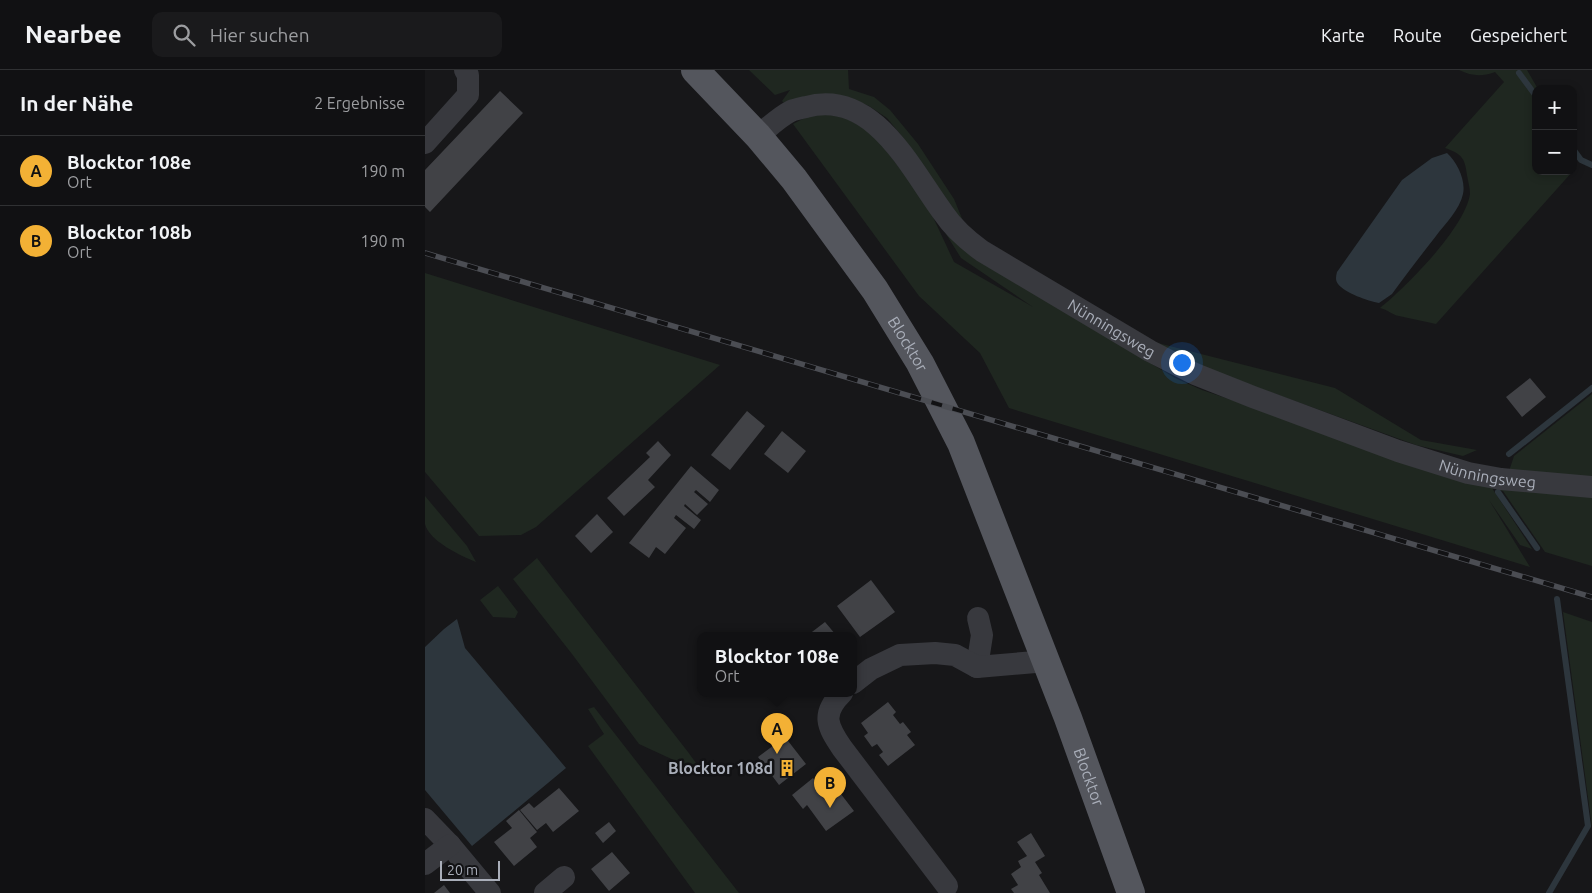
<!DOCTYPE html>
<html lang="de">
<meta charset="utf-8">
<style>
:root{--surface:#111113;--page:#1a1a1c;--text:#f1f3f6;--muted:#9c9da0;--line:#303133;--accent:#f3b135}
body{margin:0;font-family:Ubuntu,sans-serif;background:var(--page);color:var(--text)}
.controls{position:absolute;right:15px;top:15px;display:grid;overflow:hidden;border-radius:10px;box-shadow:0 2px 8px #0003}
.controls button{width:45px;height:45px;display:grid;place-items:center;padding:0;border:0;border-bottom:1px solid var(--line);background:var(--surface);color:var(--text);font:25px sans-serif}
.scale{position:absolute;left:15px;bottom:12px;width:60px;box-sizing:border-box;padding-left:5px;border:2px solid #a9aeb9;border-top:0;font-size:14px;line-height:18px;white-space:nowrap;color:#a9aeb9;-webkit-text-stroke:4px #121214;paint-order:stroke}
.you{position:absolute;left:756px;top:292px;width:18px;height:18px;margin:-12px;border:4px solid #fff;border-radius:50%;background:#1a73e8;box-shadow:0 0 0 8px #1a73e833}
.badge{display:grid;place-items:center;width:32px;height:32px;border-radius:50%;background:var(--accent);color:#111;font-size:16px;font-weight:700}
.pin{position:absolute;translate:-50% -41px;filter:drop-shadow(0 1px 2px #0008)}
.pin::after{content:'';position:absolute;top:26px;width:18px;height:15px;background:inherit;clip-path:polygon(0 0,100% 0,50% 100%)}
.popup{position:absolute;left:272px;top:562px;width:160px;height:65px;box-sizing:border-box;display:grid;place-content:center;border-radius:10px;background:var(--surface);filter:drop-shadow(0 1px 4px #0005);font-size:16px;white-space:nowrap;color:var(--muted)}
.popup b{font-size:19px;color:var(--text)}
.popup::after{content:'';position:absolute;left:50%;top:100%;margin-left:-10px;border:10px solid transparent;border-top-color:var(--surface)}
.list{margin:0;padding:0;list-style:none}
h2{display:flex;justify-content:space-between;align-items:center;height:65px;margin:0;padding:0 20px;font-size:21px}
h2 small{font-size:16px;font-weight:400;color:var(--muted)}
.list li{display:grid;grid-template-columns:32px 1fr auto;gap:15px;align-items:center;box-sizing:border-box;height:70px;padding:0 20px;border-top:1px solid var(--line)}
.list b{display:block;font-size:19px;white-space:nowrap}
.list p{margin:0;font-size:16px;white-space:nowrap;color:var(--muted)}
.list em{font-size:16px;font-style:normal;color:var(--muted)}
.icon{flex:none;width:28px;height:28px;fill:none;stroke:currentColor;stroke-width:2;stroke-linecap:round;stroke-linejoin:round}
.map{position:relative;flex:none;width:1167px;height:823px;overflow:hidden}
header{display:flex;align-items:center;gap:30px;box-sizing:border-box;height:70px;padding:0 25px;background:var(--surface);border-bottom:1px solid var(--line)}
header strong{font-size:24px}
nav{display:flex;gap:28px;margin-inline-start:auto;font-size:18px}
.search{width:350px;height:45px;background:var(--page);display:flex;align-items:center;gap:12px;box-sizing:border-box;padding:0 18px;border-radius:10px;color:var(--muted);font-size:19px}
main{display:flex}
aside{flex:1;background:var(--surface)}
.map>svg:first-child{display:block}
.green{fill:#1f2720;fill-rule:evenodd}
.water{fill:#2d363d}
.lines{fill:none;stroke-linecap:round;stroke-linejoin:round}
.stream{stroke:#2d363d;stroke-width:6}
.building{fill:#414246}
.minor{stroke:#38393e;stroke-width:22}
.major{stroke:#54565d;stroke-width:28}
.rail-casing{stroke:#4b4d53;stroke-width:5.5}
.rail{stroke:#121214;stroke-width:4;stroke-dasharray:11;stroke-linecap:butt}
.labels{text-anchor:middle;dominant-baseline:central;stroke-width:5;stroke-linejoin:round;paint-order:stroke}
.street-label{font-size:16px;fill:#a9aeb9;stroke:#121214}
.poi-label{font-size:16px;font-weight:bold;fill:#a9aeb9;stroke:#121214;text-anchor:end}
</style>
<header>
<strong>Nearbee</strong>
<div class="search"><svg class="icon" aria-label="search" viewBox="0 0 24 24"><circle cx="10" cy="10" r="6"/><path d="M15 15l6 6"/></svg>Hier suchen</div>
<nav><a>Karte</a><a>Route</a><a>Gespeichert</a></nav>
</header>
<main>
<aside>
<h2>In der Nähe<small>2 Ergebnisse</small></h2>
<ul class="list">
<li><span class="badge">A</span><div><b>Blocktor 108e</b><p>Ort</p></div><em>190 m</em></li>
<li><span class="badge">B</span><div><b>Blocktor 108b</b><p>Ort</p></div><em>190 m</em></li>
</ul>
</aside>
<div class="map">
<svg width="1167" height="823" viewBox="0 0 1167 823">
<rect width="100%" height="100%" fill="#171719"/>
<path class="green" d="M324,0h99l1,19 25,8 16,13 28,34 36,55 16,39 -65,-98 -18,-22 -18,-12 -14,-6 -70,4 -3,-3 8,-11 -15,5z
M1034,0h68l11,19h-2v82h37l-137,153c-12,-3 -25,-5 -37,-8 -7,-1 -10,-6 -19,-8 26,-21 85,-80 90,-114 0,-6 -2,-13 -3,-19 -2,-17 -5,-21 -22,-27l59,-66 -9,-10c-14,5 -23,4 -36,-2z
M391,42l29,5 29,18 90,115 211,128 27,12 236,79 67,14 9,-27 78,-62v172l-47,-14 -42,-61 -11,-3 40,61 -12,-4 -31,-45 41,67 -521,-159 -29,-55 -61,-57 -126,-172zM501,132l35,56 72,49 -79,-45z
M0,203l295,92 -184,162 -15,8 -42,1 -54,-64z
M725,271l185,47 86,52 56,10 -14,6 -47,-11 -215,-78z
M0,426l42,50 9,16c-15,-6 -47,-21 -51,-38 0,-8 0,-19 0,-28z
M112,488l151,194 16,22 -65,-30 -67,-90 -59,-75z
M73,516l20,26 -3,6 -22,-1 -13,-17z
M1138,542l29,10v205z
M169,637l145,186h-44l-107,-147 16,-12 -16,-25z"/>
<path class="water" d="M1022,83c10,9 19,27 16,41 -3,15 -18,30 -27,42 -15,19 -30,39 -44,58l-13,9c-11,-2 -34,-10 -41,-19 -3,-4 -2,-8 -1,-12l65,-92 30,-22z
M32,549l8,29 101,120 -94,78 -47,-56v-143l19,-18z"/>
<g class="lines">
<path class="stream" d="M1094,3l17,23
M1148,79l8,11 11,5
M1084,384l83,-66
M1073,422l39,56
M1124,823l39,-67 -31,-227"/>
</g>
<path class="building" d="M75,21l23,22 -93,99 -5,-5v-37z
M1105,308l16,19 -24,20 -16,-20z
M322,341l18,15 -35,44 -19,-15z
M357,361l24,20 -18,22 -24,-19z
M233,371l13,14 -23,25 7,7 -31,29 -17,-18 43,-41 -4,-4z
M266,396l28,24 -9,12 -14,-12 -2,2 14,12 -11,11 -12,-11 -1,2 17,14 -7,9 -18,-14 -2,3 12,10 -21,26 -9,-7 -7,11 -20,-15z
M172,444l16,18 -22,21 -16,-17z
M446,510l24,32 -35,25 -23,-31z
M400,552l11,13h-28z
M463,632l8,10 -3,3 7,9 3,-2 8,10 -4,3 8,10 -27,21 -9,-11 4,-3 -6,-8 -5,3 -8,-11 4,-3 -7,-10z
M360,667l21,27 -27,21 -21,-28z
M388,708l11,15 10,-8 20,26 -28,20 -19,-26 -4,4 -11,-14z
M134,718l20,23 -26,21 -7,-9 -9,7 -17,-20 9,-7 5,5z
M94,740l18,22 -7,6 7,9 -23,19 -20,-24 18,-14 -6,-7z
M184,752l7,9 -13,12 -8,-10z
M606,763l14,23 -10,6 7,11 -3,2 11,18h-36l-3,-4 7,-4 -7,-11 10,-7 -3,-6 9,-5 -10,-14z
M187,782l18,21 -21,18 -18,-22z
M19,815l6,8h-16z"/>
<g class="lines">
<g class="minor">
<path id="s1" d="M333,66c10,-8 21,-19 33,-25 5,-2 11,-3 15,-4 68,-19 105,63 138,107 10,15 23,26 38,37l168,100 45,23 58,23 145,54 70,22 33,6 91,8"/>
<path d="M0,73l43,-48v-20l-3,-5"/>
<path d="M552,597l5,-32 -4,-17"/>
<path d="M428,613l18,-14 29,-14 35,-2 20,2 22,12 70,-6"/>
<path d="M417,623c-21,21 -15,33 0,55l105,138"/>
<path d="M0,749l25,26 40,48"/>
<path d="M0,794l25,-19"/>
<path d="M120,823l19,-16"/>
</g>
<path class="major" id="s2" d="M270,0l63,66 36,43 81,111 45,73 41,80 107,275 63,175"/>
<g class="rail-casing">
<path id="rail" d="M0,183l1167,344"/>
</g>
<use href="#rail" class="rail"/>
</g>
<defs>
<g id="building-bare" transform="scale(1.35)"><path d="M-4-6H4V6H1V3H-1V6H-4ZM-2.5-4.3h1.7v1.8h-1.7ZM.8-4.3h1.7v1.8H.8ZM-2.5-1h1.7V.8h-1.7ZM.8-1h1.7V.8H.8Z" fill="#f3b135" stroke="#121214" stroke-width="2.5" paint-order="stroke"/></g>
</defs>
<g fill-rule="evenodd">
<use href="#building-bare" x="362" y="698"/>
</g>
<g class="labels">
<g class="street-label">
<text stroke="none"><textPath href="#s1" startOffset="449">Nünningsweg</textPath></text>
<text stroke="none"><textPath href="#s2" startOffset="348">Blocktor</textPath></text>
<text stroke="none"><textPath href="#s1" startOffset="854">Nünningsweg</textPath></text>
<text stroke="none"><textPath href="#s2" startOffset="818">Blocktor</textPath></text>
</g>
<g class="poi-label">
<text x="348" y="698">Blocktor 108d</text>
</g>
</g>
</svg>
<div class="controls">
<button>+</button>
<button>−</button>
</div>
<div class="scale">20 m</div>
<div class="you"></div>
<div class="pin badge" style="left:352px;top:684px">A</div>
<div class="popup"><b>Blocktor 108e</b>Ort</div>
<div class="pin badge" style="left:405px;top:738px">B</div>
</div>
</main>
